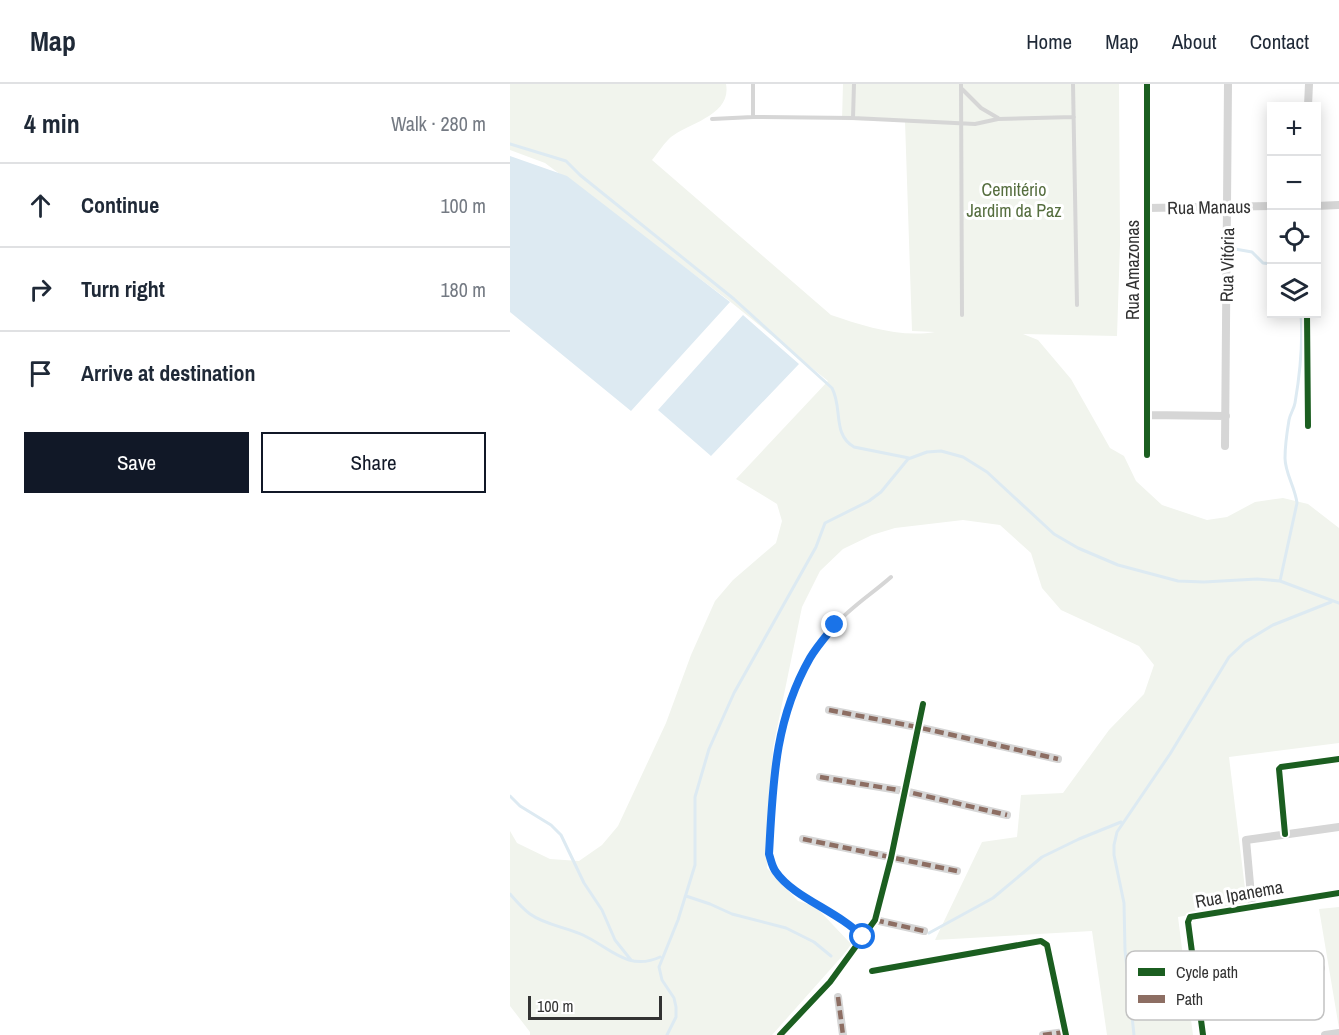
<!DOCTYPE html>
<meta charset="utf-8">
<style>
:root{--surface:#fff;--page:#f6f6f7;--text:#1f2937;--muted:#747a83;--line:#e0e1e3;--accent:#111827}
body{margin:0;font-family:"Archivo Narrow",sans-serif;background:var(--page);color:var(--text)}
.controls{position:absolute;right:18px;top:18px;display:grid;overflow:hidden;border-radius:0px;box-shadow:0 3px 15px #0003}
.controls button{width:54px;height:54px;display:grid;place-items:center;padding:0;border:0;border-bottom:2px solid var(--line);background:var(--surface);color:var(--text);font:30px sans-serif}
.scale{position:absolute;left:18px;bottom:15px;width:134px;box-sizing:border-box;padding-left:6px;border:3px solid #323232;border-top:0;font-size:16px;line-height:21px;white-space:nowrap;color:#323232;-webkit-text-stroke:4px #fff;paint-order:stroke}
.stop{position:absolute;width:18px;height:18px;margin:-14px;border:4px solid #1a73e8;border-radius:50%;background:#fff}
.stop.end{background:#1a73e8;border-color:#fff;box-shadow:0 2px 6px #0008}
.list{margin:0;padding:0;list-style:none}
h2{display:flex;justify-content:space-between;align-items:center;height:78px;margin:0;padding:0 24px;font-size:26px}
h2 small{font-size:20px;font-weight:400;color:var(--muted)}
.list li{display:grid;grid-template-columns:39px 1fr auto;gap:18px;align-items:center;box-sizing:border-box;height:84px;padding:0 24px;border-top:2px solid var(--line)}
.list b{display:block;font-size:22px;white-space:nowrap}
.list em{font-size:20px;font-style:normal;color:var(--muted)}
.actions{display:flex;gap:12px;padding:18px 24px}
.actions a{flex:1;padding:14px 0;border:2px solid var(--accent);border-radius:0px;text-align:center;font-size:21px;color:var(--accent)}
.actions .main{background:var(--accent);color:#fff}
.icon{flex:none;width:33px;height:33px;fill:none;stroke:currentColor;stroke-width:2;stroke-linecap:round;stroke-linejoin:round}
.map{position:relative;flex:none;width:829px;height:951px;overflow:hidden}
header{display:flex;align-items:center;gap:36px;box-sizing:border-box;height:84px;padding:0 30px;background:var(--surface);border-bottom:2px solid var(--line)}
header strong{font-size:28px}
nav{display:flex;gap:33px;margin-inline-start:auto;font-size:21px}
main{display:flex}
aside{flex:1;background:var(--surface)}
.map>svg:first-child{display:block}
.green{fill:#f1f4ed}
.water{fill:#ddeaf2}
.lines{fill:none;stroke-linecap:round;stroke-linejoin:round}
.stream{stroke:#ddeaf2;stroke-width:3}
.service{stroke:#d6d6d6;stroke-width:4}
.minor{stroke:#d6d6d6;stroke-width:8}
.quiet{stroke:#8d6e63;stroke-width:4.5;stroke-dasharray:9 4.5;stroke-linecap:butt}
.cycleway-casing{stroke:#fff;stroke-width:10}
.cycleway{stroke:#1b5e20;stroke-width:6}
.route{stroke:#1a73e8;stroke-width:8}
.labels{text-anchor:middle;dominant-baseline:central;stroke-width:6;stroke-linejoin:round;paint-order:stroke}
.park-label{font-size:18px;fill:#566e3f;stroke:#fff}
.street-label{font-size:18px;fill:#323232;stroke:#fff}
.key{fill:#fff;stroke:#c2c2c2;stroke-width:1.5}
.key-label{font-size:16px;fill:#323232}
</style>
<header>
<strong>Map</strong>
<nav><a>Home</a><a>Map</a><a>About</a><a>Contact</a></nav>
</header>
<main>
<aside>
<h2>4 min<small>Walk · 280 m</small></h2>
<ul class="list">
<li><svg class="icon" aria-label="ahead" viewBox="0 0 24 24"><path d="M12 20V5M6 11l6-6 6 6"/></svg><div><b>Continue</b></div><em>100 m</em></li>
<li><svg class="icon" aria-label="right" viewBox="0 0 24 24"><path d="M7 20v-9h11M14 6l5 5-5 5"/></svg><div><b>Turn right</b></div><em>180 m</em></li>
<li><svg class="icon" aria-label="arrive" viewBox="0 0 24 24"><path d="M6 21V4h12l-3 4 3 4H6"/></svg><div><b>Arrive at destination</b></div></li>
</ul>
<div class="actions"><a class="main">Save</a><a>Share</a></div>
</aside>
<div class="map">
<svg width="829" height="951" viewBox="0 0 829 951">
<rect width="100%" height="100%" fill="#fff"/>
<path class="green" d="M0,0h216c6,31 -37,39 -55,53 -7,6 -13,16 -19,23l179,155c32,11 70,23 104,17l-23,-1 -7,-210 -63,-1 1,-36h276l1,160 -3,92 -94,-2 15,6 33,39 39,69 14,8 12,25 26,24 45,15 20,-3 28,-15 28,-4 25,6 31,24v215l-110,14 18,148 -69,12 15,118h-86l-15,-104 -157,9 47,-98 35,-5 4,-42 42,-2 46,-63 35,-36 10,-29 -15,-19 -78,-36 -19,-22 -11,-35 -31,-28 -37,-5 -68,8 -23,7 -29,14 -23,22 -18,36 -29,141 -6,120 31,33 17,5 37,39 -80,90h-242v-3l-20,-26v-175l7,12 33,16 29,2 23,-16 16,-19 48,-103 25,-68 24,-54 18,-21 43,-37 6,-22 -5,-17 -41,-25 92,-98 -101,-82 -182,-136 -35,-13z
M829,823v121l-20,-119z"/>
<path class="water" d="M0,72l57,20 163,126 -99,109 -121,-99z
M233,231l56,49 -88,92 -53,-46z"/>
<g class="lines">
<path class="stream" d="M0,60l56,17 14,14 154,124 98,89c11,21 0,46 22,59l55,11
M725,165l17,3 11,11 9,1
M770,497l17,-78c-2,-16 -12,-30 -12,-45 0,-12 2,-26 4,-38 1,-6 5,-11 6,-17 5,-29 8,-61 6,-89
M0,712l10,10 31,19 10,10 23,48 18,27 13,30 16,20
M0,810c6,7 13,15 20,20 15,11 36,13 53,21 26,12 45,37 77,22
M176,812l24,8 22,10 54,14 28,14 17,14
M419,849l64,-35 49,-41 37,-18 42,-17
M157,951l9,-18v-10l-2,-9 -12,-18 -3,-13 19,-47 17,-55v-68l14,-48 25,-56 82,-146 9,-24 44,-22 12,-9 27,-33 19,-7 14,-1 22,6 24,15 67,62 24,14 40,17 60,16 26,1 53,-3 23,2 59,22
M624,951l-9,-85 -1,-47 -10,-48v-10l3,-13 53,-78 59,-97 16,-15 28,-17 58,-23"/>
<path class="service" d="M451,0l1,231
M563,0l4,221
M452,5l19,19 17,10
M243,33v-33
M343,34l1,-34
M202,35l41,-2 100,1 122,6 23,-5 76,-2
M353,853c-6,-7 -12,-13 -20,-18 -20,-14 -59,-29 -69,-51 -9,-18 -4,-42 -2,-62 4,-64 18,-133 63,-181 16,-18 38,-32 56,-48"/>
<path class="minor" d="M637,0v371
M798,22l1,-22
M806,122l23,-1
M636,124l126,-2
M797,230l1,112
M637,331l79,1
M715,362l3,-362
M319,626l88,17 141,32
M310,693l84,14 103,24
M775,750l-6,-65 2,-2 58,-8
M293,755l154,32
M742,822l-6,-66 93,-13
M365,836l49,11
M362,887l169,-30 6,4 19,90
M686,902l125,-18
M328,913l5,38
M270,951l50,-53 45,-62 16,-62 32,-154
M533,951l22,-3
M693,951l-15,-113 2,-5 149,-24
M815,951l14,-2"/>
<path class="quiet" d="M319,626l88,17 141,32
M310,693l84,14 103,24
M293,755l154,32
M365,836l49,11
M328,913l5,38
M533,951l22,-3"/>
<g class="cycleway-casing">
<path id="cycleway" d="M637,0v371
M797,230l1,112
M775,750l-6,-65 2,-2 58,-8
M362,887l169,-30 6,4 19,90
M270,951l50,-53 45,-62 16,-62 32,-154
M693,951l-15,-113 2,-5 149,-24"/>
</g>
<use href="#cycleway" class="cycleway"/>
</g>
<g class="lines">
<path class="route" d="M325,541c-8,10 -18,21 -25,33 -36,63 -37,126 -41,196 2,6 3,13 7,18 18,26 62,39 87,65"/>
</g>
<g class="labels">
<g class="park-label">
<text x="504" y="105">Cemitério<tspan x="504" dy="21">Jardim da Paz</tspan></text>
</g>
<g class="street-label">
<text transform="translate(699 123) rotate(-1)">Rua Manaus</text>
<text transform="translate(717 181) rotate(-89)">Rua Vitória</text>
<text transform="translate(622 186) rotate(-90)">Rua Amazonas</text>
<text transform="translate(729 810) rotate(-10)">Rua Ipanema</text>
</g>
</g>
<rect x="616" y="867" width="198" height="69" rx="9" class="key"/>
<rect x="628" y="884" width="27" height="8" fill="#1b5e20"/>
<rect x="628" y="911" width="27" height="8" fill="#8d6e63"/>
<g class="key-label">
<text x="666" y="894">Cycle path</text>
<text x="666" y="921">Path</text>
</g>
</svg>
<div class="controls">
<button>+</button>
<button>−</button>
<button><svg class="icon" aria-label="locate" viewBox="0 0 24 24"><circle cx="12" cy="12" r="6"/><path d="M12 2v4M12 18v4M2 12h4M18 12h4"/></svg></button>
<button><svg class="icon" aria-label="layers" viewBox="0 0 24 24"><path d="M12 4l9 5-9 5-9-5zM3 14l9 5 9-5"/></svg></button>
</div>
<div class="scale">100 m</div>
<div class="stop" style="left:353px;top:853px"></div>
<div class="stop end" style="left:325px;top:541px"></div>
</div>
</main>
